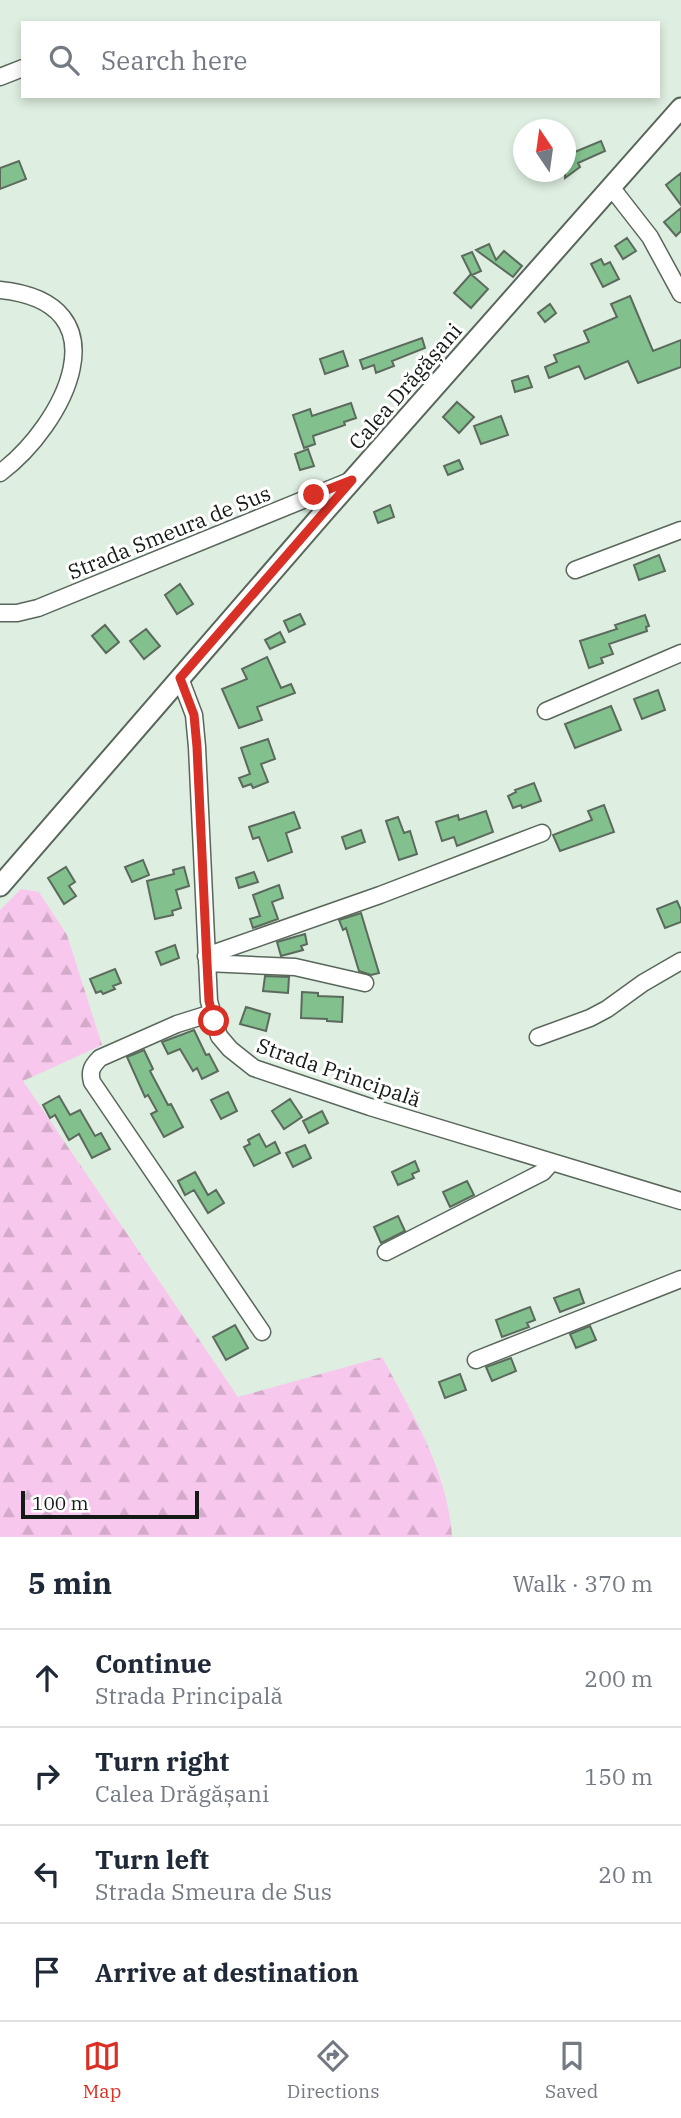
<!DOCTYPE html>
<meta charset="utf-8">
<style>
:root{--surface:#fff;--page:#f2f2f3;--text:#1f2937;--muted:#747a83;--line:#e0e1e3;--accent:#d93025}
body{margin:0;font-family:"IBM Plex Serif",serif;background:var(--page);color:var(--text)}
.compass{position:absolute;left:513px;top:119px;width:63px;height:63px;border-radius:50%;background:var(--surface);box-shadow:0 4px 10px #0003;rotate:347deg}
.scale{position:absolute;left:21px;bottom:18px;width:178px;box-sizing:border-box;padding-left:7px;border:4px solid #141a15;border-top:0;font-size:19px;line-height:24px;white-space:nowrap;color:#141a15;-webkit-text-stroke:5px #fff;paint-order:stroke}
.stop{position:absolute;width:21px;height:21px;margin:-16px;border:5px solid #d93025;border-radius:50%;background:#fff}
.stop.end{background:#d93025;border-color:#fff;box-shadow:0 2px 7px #0008}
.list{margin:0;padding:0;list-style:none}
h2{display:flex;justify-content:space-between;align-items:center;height:91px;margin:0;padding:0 28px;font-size:30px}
h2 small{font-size:23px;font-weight:400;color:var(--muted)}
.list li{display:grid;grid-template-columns:46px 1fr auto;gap:21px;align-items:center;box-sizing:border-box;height:98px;padding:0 28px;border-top:2px solid var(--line)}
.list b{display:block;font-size:26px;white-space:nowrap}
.list p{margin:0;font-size:23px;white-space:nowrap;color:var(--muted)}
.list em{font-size:23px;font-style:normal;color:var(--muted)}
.icon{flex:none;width:38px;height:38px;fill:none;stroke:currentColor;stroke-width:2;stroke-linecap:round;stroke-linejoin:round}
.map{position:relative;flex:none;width:681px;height:1537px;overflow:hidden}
.search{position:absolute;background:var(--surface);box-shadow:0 4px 10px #0003;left:21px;right:21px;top:21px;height:77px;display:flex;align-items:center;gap:18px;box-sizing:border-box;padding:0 24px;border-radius:0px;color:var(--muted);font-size:26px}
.sheet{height:483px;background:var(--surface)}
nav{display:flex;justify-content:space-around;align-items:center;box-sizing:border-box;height:98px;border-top:2px solid var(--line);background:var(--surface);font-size:19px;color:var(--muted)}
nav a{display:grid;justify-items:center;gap:4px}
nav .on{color:var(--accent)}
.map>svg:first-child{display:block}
.forest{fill:url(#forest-firs)}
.building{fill:#82c18d;stroke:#5c6a5e;stroke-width:2}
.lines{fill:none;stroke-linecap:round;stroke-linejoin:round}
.minor-casing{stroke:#59675b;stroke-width:19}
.major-casing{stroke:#59675b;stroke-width:23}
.minor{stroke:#fff;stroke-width:16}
.major{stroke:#fff;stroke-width:19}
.route{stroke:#d93025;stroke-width:9}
.labels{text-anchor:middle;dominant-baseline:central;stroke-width:6;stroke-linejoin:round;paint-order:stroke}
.street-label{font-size:21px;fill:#141a15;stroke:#fff}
</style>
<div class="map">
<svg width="681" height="1537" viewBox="0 0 681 1537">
<defs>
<pattern id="forest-firs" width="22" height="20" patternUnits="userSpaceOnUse" patternTransform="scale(1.75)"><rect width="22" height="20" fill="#f8c7ed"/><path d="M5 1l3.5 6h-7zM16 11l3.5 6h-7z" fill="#d4aaca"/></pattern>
</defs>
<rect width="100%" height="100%" fill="#deeee0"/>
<path class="forest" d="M21,889l18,3 28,43 35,110 -79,36 215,316 144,-40c30,56 66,115 70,180h-452v-627z"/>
<path class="building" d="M601,141l4,10 -27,12 2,4 -15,11v-22z
M19,161l7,18 -26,10v-21z
M681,173v32l-15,-20z
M681,208v23l-5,5 -12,-14z
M627,238l9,13 -13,8 -8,-13z
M489,244l7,16 8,-9 18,15 -9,11 -37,-27z
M472,252l9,19 -9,4 16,14 -17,19 -17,-15 17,-19 -9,-18z
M601,259l3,6 6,-3 9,17 -16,8 -12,-23z
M630,296l23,55 28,-11v27l-43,16 -10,-22 -43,18 -6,-13 -30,12 -4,-11 12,-5 -3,-7 35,-13 -5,-11 33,-14 -6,-13z
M550,304l6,9 -11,9 -7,-9z
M422,338l3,10 -33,13 2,5 -18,7 -2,-8 -11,4 -3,-9z
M343,351l5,15 -23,8 -5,-15z
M528,376l4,11 -17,5 -3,-11z
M457,402l17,15 -15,16 -16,-16z
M351,403l5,15 -12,4 1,3 -32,11 2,8 -11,4 -11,-33 17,-6 2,7z
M501,416l7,19 -27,9 -7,-18z
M308,449l6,17 -14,4 -5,-16z
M459,460l4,9 -15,6 -4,-9z
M390,505l4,12 -16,6 -4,-11z
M659,555l6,16 -26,9 -5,-15z
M180,584l13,20 -16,10 -12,-19z
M300,614l5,10 -16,8 -5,-11z
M645,615l4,11 -3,1 1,4 -38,13 4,10 -12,4 2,5 -14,5 -9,-27 37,-12 -2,-4z
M105,625l14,17 -13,11 -14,-17z
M146,629l14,17 -16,13 -14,-18z
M280,632l5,10 -15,7 -5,-9z
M267,657l14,31 10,-4 4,9 -38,14 5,13 -23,8 -17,-39 25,-10 -5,-10z
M658,690l7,20 -23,9 -8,-20z
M611,706l10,24 -46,18 -10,-24z
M268,739l7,20 -14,5 7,18 -15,6 -2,-4 -8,3 -4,-9 11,-4 -9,-26z
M534,783l7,18 -19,7 -1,-3 -8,3 -5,-12 8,-4 -1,-2z
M604,805l10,27 -54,19 -7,-16 39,-15 -4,-9z
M486,811l7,21 -36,14 -3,-9 -12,4 -6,-19 22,-7 1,5z
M294,812l6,16 -14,5 6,19 -24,9 -9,-24 -6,2 -4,-12z
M398,817l6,16 6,-2 7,23 -18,6 -13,-39z
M361,830l4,12 -19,7 -4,-12z
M143,860l6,15 -17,7 -7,-15z
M66,867l9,15 -6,4 7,10 -12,8 -16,-26z
M184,867l5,19 -13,4 5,18 -9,3 1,4 -18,4 -8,-38 27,-7 -1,-4z
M254,872l4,10 -19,6 -3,-10z
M279,885l4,13 -11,4 6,17 -25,9 -3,-9 10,-3 -7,-21z
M677,901l4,9v12l-16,6 -8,-19z
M361,913l18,60 -8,2 -12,-4 -13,-43 -3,2 -4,-10z
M305,934l2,10 -6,2 2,4 -22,6 -4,-14z
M175,945l4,13 -18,7 -5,-13z
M115,969l6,14 -8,3 2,3 -12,5 -2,-3 -5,2 -6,-14z
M265,976l24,1 -1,16 -25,-2z
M302,992l16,1v3l25,1 -1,25 -15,-1v-2l-26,-1z
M246,1007l24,7 -4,17 -26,-7z
M194,1030l12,25 3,-1 9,17 -16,8 -5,-11 -4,3 -13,-22 -12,5 -6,-12z
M144,1050l9,19 -3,2 18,34 3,-1 12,23 -19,10 -13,-23 6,-3 -9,-16 -3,2 -18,-40z
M228,1092l9,19 -16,8 -10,-19z
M59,1096l11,19 10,-5 15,26 6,-3 9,16 -18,9 -13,-24 -10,6 -14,-25 -5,3 -7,-13z
M290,1099l12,18 -18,12 -12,-18z
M322,1111l6,12 -19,10 -6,-12z
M259,1134l7,13 9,-5 5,11 -26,13 -10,-19 6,-3 -2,-4z
M305,1145l6,13 -18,9 -7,-14z
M415,1161l4,10 -7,3 2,4 -16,7 -6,-13z
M195,1172l13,23 8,-5 8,13 -16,10 -14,-23 -9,5 -7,-14z
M467,1181l7,14 -24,12 -7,-15z
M398,1216l7,15 -24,12 -7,-16z
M579,1289l5,14 -24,9 -6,-14z
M530,1307l5,13 -8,3 2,4 -27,10 -6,-17z
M235,1325l13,23 -22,12 -13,-23z
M590,1326l6,14 -20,8 -6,-14z
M511,1358l5,13 -24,10 -6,-14z
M460,1374l6,16 -21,8 -6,-16z"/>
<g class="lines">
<g class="minor-casing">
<path id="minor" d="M0,77l23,-9
M611,187l39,50 31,57
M0,290c127,13 64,135 0,183
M575,570l106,-40
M0,613h17l21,-5 314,-128
M180,678l14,37 3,32 12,254 10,35 11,13 24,19 116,39 311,94
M546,711l135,-58
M206,956l174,-61 162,-62
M207,963l88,4 70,16
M212,1013l-35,11 -77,34c-8,8 -11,13 -8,24l170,250
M538,1037l52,-19 17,-9 36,-26 38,-22
M386,1252l157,-80 9,-10
M476,1360l205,-81"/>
</g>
<g class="major-casing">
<path id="major" d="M0,886l325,-375 356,-403"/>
</g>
<use href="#minor" class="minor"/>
<use href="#major" class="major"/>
</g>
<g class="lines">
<path class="route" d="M214,1021l-5,-20 -2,-38 -10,-216 -3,-32 -14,-37 172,-198 -38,15"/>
</g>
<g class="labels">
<g class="street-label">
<text transform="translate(405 386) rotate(-49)">Calea Drăgășani</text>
<text transform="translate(169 532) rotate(-22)">Strada Smeura de Sus</text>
<text transform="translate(339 1072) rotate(19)">Strada Principală</text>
</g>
</g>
</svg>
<svg class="compass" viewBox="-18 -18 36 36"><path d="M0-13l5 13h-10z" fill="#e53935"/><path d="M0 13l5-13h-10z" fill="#747a83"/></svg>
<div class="scale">100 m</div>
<div class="stop" style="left:214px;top:1021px"></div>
<div class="stop end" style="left:314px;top:495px"></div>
<div class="search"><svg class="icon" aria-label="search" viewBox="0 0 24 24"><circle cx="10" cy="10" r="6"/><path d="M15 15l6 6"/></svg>Search here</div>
</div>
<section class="sheet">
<h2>5 min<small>Walk · 370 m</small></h2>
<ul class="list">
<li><svg class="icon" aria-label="ahead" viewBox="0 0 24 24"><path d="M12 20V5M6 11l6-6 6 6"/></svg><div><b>Continue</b><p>Strada Principală</p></div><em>200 m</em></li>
<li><svg class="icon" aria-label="right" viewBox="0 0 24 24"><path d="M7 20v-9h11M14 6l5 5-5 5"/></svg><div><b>Turn right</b><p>Calea Drăgășani</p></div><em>150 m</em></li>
<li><svg class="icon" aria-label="left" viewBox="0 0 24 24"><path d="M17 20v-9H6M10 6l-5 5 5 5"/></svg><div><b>Turn left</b><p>Strada Smeura de Sus</p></div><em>20 m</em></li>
<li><svg class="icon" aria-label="arrive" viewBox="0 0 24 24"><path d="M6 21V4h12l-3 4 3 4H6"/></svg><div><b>Arrive at destination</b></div></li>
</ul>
</section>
<nav>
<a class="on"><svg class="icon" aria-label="map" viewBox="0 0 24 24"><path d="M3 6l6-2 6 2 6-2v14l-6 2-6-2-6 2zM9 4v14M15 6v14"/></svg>Map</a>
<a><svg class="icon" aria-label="directions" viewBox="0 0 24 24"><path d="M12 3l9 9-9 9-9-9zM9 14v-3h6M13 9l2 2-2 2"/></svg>Directions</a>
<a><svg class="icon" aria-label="saved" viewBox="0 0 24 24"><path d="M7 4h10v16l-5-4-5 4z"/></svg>Saved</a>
</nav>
